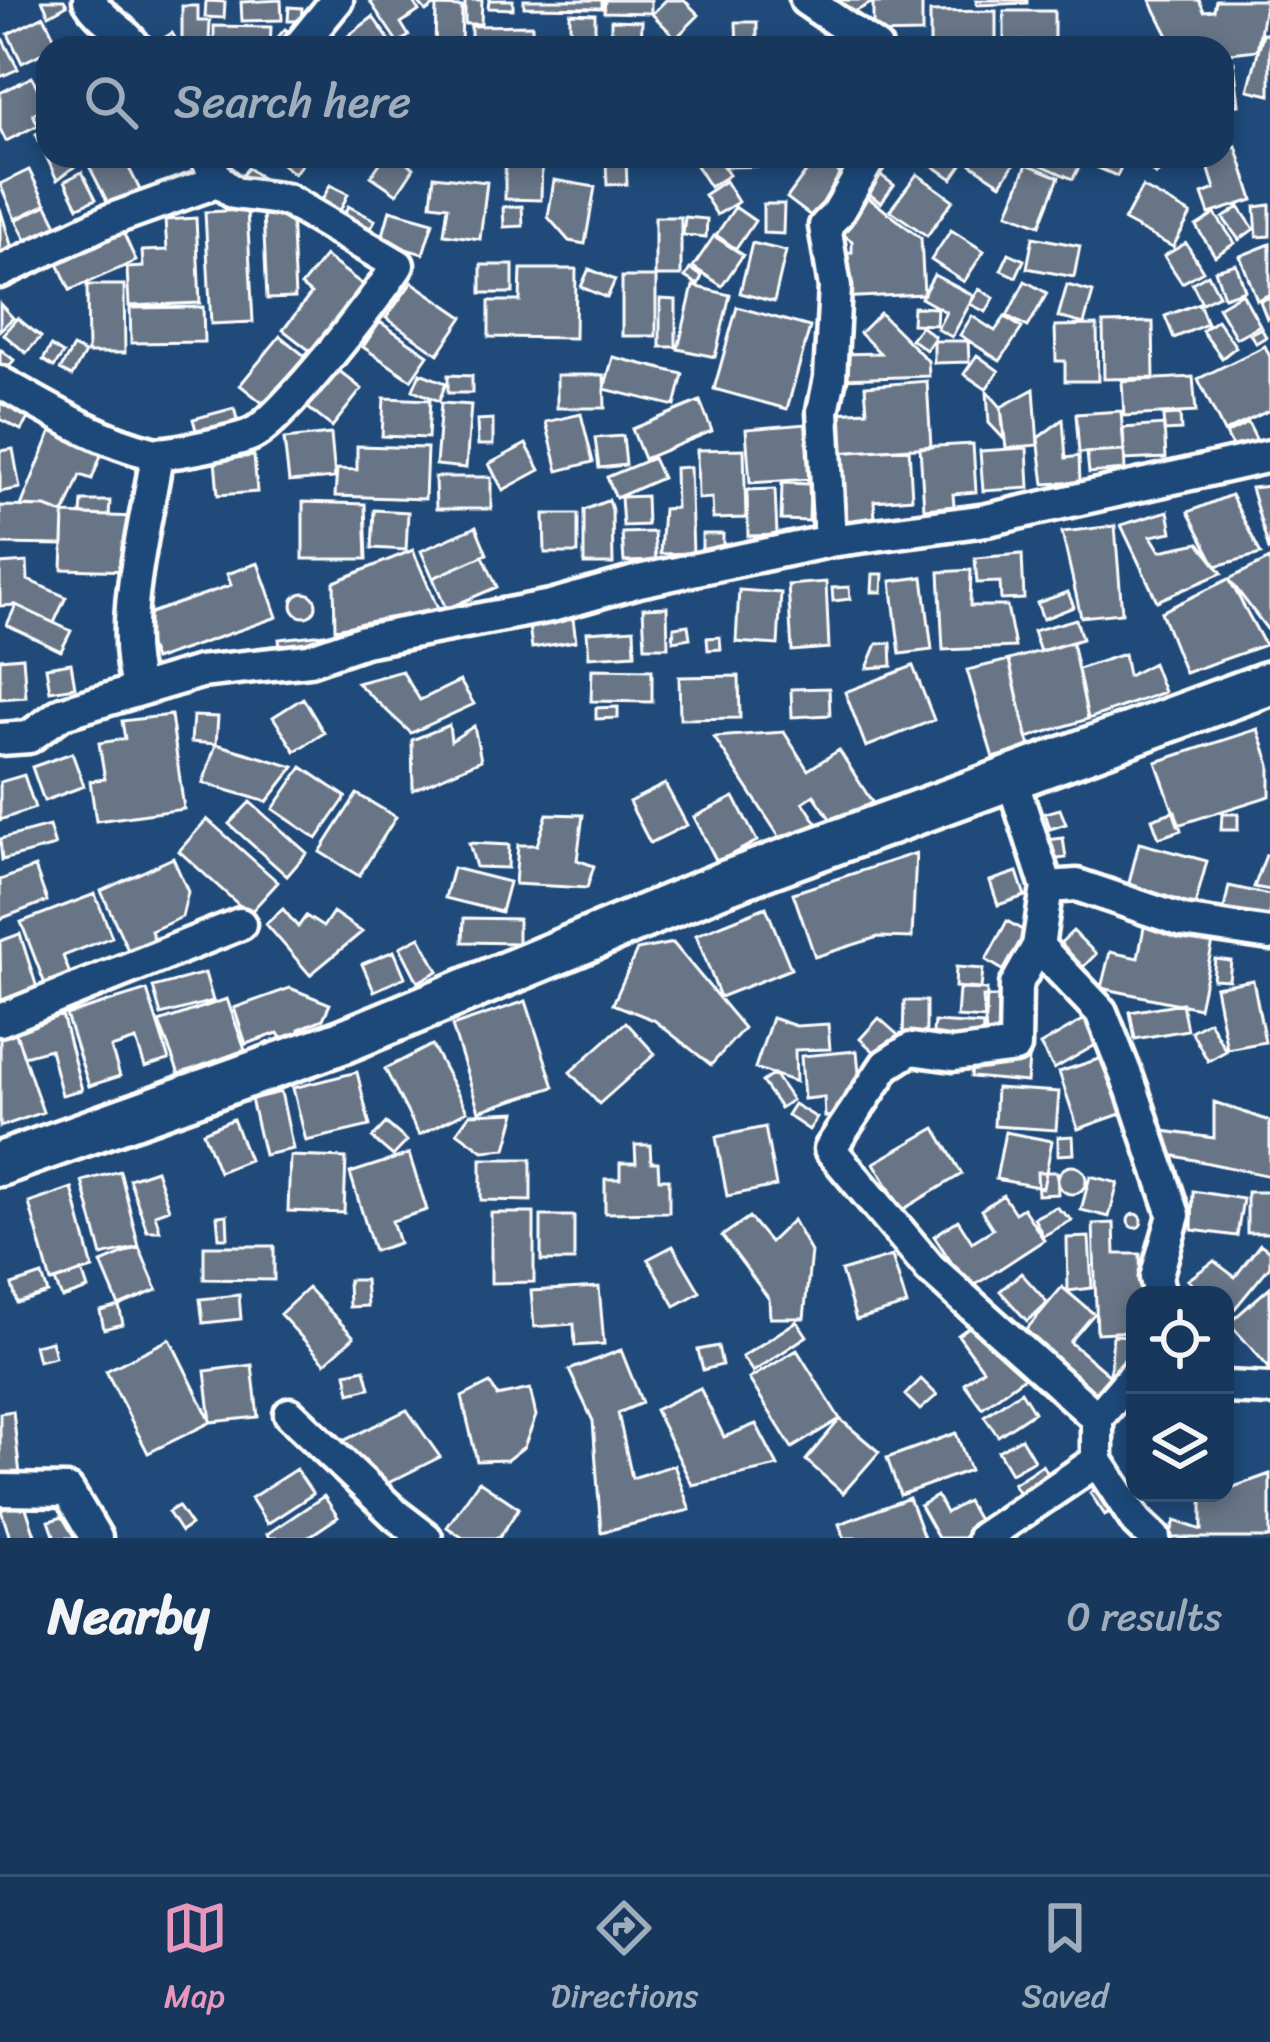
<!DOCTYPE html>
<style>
:root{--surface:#17385c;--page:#203f62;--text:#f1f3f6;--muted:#9eacbb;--line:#365272;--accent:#e797bd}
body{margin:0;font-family:Sriracha,sans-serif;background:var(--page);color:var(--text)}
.controls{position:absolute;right:36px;bottom:36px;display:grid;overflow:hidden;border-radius:24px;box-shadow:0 6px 18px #0003}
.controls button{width:108px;height:108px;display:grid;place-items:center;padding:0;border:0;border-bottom:3px solid var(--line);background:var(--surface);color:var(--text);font:60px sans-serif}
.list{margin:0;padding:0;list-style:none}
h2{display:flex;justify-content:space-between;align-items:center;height:156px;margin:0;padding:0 48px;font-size:51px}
h2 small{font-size:39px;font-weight:400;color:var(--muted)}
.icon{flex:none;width:66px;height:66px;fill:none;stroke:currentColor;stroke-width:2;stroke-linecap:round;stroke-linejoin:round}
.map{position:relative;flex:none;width:1270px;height:1538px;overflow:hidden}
.search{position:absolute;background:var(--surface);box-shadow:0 6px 18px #0003;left:36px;right:36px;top:36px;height:132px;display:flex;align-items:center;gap:30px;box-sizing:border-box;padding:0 42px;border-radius:36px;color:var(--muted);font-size:45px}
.sheet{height:336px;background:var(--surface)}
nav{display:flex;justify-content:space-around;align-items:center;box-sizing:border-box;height:168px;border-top:3px solid var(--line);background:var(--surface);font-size:33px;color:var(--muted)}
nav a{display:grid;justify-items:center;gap:6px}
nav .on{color:var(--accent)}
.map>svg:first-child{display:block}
.building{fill:#677486;stroke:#fff;stroke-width:3}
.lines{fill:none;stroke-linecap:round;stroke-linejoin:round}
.street-casing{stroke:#fff;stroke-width:39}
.secondary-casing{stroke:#fff;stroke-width:51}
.street{stroke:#1f4a7a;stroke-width:30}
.secondary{stroke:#1f4a7a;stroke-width:42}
</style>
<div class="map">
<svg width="1270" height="1538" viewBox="0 0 1270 1538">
<rect width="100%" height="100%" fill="#1f4a7a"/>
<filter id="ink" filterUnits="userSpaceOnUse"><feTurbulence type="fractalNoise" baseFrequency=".00833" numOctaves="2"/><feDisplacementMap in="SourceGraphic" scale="24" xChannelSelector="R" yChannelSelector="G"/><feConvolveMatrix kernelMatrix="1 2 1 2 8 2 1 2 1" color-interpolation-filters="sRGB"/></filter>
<g filter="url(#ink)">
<path class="building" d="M42,0h22l3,5 -18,10z
M281,0l1,20 -40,1 -1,-19z
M369,0h43l7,11 -18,12 8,13 -11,7z
M416,0h26l-16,12z
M465,0h17l-1,24h-16z
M489,0h24v9l-25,-1z
M524,0h78v8l-78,-1z
M605,0h46v13l-47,-1z
M666,0h18l15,15 -23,23 -24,-24z
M831,0h46l-36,19z
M976,0h51v3l-50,2z
M1150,0h49l5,11 10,-1 2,-10h50l-9,50 -35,4v-6h-48z
M206,1l19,1 -1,16 -19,-1z
M922,2v31l-49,1v-31z
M182,6h16v15h12l-1,21h-27z
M436,6l26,1 -1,41h-26z
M289,7l13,1 -1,13h-13z
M996,11v32l-66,2v-33z
M1004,11h50v30h-50z
M570,13l25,1v25h-25z
M44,16l14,29 -36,18 -14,-29z
M373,17l22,31h-38l-9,-12z
M611,20l31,1 -1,27h-30z
M736,22h21v26h-20z
M532,25v23h-61v-22z
M214,26l57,1 -1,21h-56z
M285,29l14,11 -6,8h-16l-5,-4z
M172,33l9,15h-33z
M1263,33l7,2v60l-22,-5z
M0,34l18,35 -18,8z
M696,40h23v8h-23z
M560,42l31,1v5h-31z
M1234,62l5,43 -17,2v-44z
M32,77l15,29 -14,8 5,11 -32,16 -6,-12v-36z
M48,128v28h27l4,7 -22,17 -21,-46z
M1236,146l17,54 -44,14 -7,-20 13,-5 -10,-32 17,-1v-5z
M84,156h39l21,42 -31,15z
M280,156h28v1l-14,17 -17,-14z
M385,156h12l17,12 -17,26 -26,-18z
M551,156h41v4l-40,2z
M701,156h15l13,19 -19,12 -17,-26z
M726,156h75v9l-75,2z
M811,156h6l30,22 -31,42 -29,-22 19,-26 -5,-4z
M925,156h43l-16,23 -29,-20z
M976,156h43l-18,28 -30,-20z
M1030,156h96l-9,20 -35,-15 -9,18 -45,-20z
M1151,156l14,7 -9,12 -11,-9z
M505,159h37l-1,41 -36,-1z
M626,160l1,24 -20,1 -1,-24z
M1027,164l32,13 -19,48 -32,-12z
M248,168l15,11 -9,12 -15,-12z
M29,170l17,34 -31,15 -15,-35z
M874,170l20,15 -13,18 -20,-15z
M82,172l14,27 -18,8 -13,-26z
M917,174l36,26 -26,36 -37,-26z
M434,176l53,6 -7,57 -36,-5 4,-28 -17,-2z
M554,180l41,7 -10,57 -16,-3 -21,-24z
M725,181l13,21 -21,13 -13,-20z
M330,185l18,9 -8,17 -19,-9z
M1142,187l49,27 -18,33 -49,-26z
M861,192l60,46 3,56 -87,4 -2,-45 17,-1v-11l-18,-13z
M763,204h21l-1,30 -20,-1z
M47,205l17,34 -31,15 -17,-34z
M1270,205v31l-13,1 -2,-30z
M348,206l27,14 -11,20 -26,-13z
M522,206l1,20 -19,1 -1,-20z
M735,207l20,14 -19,28 -20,-14z
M1239,207l15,22 -15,11 -16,-22z
M0,208l14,47 -14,4z
M247,210l6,112 -42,2 -6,-112z
M390,210l43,12 -10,32 -42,-12z
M291,211l4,87 -28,1 -4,-87z
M1215,214l20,29 -20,13 -19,-30z
M655,217h26v59h-26z
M685,217l22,2 -1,18 -23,-2z
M196,218l4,85 -71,3 -2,-38 16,-1 -1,-16 25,-1 -2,-30z
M951,230l33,21 -20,31 -33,-22z
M123,232l13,29 -66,29 -13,-29z
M714,236l29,19 -21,31 -29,-19z
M1033,237l47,9 -6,31 -47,-9z
M752,243l34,8 -12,51 -34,-9z
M1186,243l17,28 -21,12 -18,-27z
M1270,244v50l-13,6 -17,-44z
M1009,253l15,7 -8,17 -15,-7z
M325,256l46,35 -53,66 -35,-27 28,-36 -10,-8z
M1236,264l9,26 -21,7 -9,-27z
M481,265h32v28h-32z
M521,269h55l-1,69 -86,-1v-36h31z
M589,269l26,11 -8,18 -26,-11z
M690,269l12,7 -4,9 -13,-8z
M1208,274l11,21 -17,8 -10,-20z
M934,275l40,21 -22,41 -15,-8 9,-17 -25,-14z
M622,277h34v59h-34z
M1025,281l22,12 -19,34 -21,-11z
M412,282l51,35 -25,37 -52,-36z
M87,285h37l1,68h-37z
M1067,285l26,7 -9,32 -26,-7z
M693,286l37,9 -15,62 -37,-8z
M979,289l15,9 -8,14 -16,-8z
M1242,293l18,32 -24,13 -18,-31z
M1270,297v20l-3,2 -7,-18z
M660,299l16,1v47h-16z
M1199,303l8,21 -33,14 -9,-22z
M0,304l13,14 -13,12z
M203,307l1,35 -73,1 -1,-35z
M737,307l73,20 -23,82 -73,-20z
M913,307l24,1 -1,17 -24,-1z
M880,313l48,48 1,15 -87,3 -1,-25 39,-1 -20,-20z
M972,316l23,15 10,-14 17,11 -22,33 -40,-26z
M17,318l24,19 -15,16 -23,-19z
M1217,320l19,27 -14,11 -20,-27z
M380,322l48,33 -17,25 -48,-33z
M1153,322l1,56 -50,1 -1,-56z
M1097,325l1,56h-33v-20h-9l-1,-35z
M921,326l14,11 -9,13 -15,-11z
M1261,328l5,9 -10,6 -6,-9z
M280,336l31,25 -41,48 -30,-24z
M934,341h34l1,21 -35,1z
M51,346l12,8 -9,13 -11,-7z
M1265,346l5,11v53l-46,22 -26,-53z
M73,347l12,6 -13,23 -12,-6z
M0,349l14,11 -11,15 -3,-3z
M977,355l22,16 -13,18 -22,-15z
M613,357l70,17 -8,32 -71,-17z
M328,362l34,27 -30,38 -34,-27z
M420,373l26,10 -7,18 -26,-11z
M448,375l24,1v17h-24z
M557,375h47l1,33h-48z
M1193,377l3,35 -72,4 -2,-35z
M927,381l4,66 -95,6 -2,-40 33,-2 -2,-25z
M0,388l35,19 -14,23 -21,-11z
M1034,389l4,56 -32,3 -5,-41z
M987,391l14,16 3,32 -15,-16z
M384,398l46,2 -2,38 -46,-2z
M700,401l12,30 -68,28 -12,-30z
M441,403l30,2 -5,63 -30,-3z
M234,408l6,22 -41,11 -6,-22z
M1121,411l3,40 -45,2 -3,-39z
M581,414l12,48 -35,9 -12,-49z
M1180,415l1,15 -17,1 -1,-15z
M493,419v26h-15l-1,-25z
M1063,419l3,39 13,-2 1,26 -36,2 -6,-46z
M55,422l51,20 -14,37 -12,-4 -16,39 -18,-7 -25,-1z
M1248,423l13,26 -22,11 -13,-26z
M806,424l4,55 -60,4 -4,-54z
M1164,425l2,33 -41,2 -2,-32z
M331,434l4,44 -46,4 -5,-43z
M623,436l3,29 -27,3 -4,-30z
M526,444l14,26 -37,20 -14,-26z
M973,444l3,48 -23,2 1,12 -30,3 -4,-62z
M357,446l70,2 -2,51 -90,-3 2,-27 20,1z
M909,448l3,50 -38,3 1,19 -34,2 -5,-69z
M1027,448l2,40 -46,3 -3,-40z
M13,449l7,39 -20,4v-41z
M744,449l2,69 -33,1 -1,-21 -14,1 -1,-49z
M1124,451l1,19 -36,3 -2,-20z
M254,456l3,36 -39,3 -3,-35z
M653,458l9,20 -46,20 -9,-21z
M690,467l3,86 -33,1 3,-45 13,-1 -1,-40z
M435,477h56v32h-55z
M782,483l28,1 -1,37 -28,-1z
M1270,486v63l-1,1 -18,-62z
M775,489l2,46 -29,1 -1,-46z
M1231,495l30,59 -45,12 -28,-54z
M646,496l1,29 -24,1 -2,-29z
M609,500l3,10 1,54h-29v-54z
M82,501h28l-1,15 -28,-1z
M303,502l62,2 2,55h-64z
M0,506l46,1 18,7 -1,31 -63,-1z
M374,510l34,2 -2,38 -34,-2z
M1168,511l4,21 -21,4 9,15 39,-8 23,30 -65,28 -36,-76z
M64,514l69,3 -1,54 -70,-2z
M544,514h34v39h-33z
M1115,526l7,87 -41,4 -19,-85z
M476,527l11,27 -54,24 -12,-27z
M654,532l2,29 -32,1 -2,-29z
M702,534h21v28h-21z
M413,550l25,59 -103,20 -1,-47z
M1022,554l2,45 -23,1 -1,-18 -23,1 -2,-25z
M483,556l14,31 -51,22 -13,-31z
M1270,559v74l-41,-54z
M27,562l1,18 38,17 -12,26 -38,-18 -16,1v-42z
M258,563l19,54 -123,43 -15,-43 92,-32 -4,-11z
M971,570l-1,36h37l8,41 -72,3 -4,-78z
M873,574h10l-1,18h-10z
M923,577l9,73 -32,4 -9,-73z
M1229,579l36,66 -80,28 -24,-61z
M826,582l3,66 -37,3 -4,-66z
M849,587l1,12 -17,2 -1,-13z
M739,590l42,3 -3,52 -42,-3z
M1068,592l6,15 -31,12 -6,-16z
M292 605a12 12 0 1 1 24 0a12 12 0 1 1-24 0Z
M16,605l55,26 -10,20 -54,-26z
M667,607l1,40h-23l-2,-39z
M573,619l3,22 -44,7 -3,-22z
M1076,619l6,20 -42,13 -7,-21z
M688,625l2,13 -17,3 1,-14z
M634,629l1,25 -46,3 -2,-25z
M325,634l2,16 -46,5 -2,-16z
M720,637l1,12 -13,1 -1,-12z
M1072,642l16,77 -61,19 -18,-78z
M891,643l1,23 -25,2 10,-24z
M1124,654l4,22 25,-13 11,29 -76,27 -10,-50z
M23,657l3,40 -26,2v-40z
M1009,660l21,88 -37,10 -26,-88z
M71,663l4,24 -25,4 -4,-24z
M913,666l21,54 -68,27 -21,-55z
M592,669l60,1v32l-61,-1z
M402,671l18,29 40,-19 14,23 -63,29 -54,-50z
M739,676l1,42 -60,1 -1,-42z
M829,688l1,27 -38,2 -1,-28z
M303,698l21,35 -29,18 -22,-34z
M618,707v11l-22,1v-11z
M171,715l13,94 -88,12 -6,-40 15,-2 -6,-36 26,-4 -3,-18z
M193,716l25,1 -2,27 -25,-2z
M449,725l2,16 23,-15 7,34 -68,30 -1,-50z
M1258,729l12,36v31l-92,29 -22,-63z
M784,732l24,38 31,-20 33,52 -37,24 -21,-31 -11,7 14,21 -33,21 -70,-107z
M216,744l78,23 -27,35 -64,-19z
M72,753l12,33 -40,15 -12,-34z
M302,767l44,30 -29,42 -44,-30z
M24,775l11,33 -35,12v-38z
M665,784l22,41 -37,18 -21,-41z
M357,794l39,23 -37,59 -39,-24z
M734,797l23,44 -40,21 -23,-45z
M250,802l57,51 -20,23 -58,-52z
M1060,809l6,15 -16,5 -5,-16z
M1175,811l6,19 -22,8 -7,-19z
M547,814l36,1 -6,45 17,6 -7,22 -72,-4 3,-39h19z
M1222,814h16v16h-17z
M207,819l71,63 -29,32 -70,-63z
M49,826l6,20 -53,14 -2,-21z
M1063,838l3,20 -16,2 -3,-20z
M469,843l40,2 -1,23 -32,-1z
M1139,843l68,18 -14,52 -67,-18z
M916,853l-4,85 -34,-1 -63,20 -22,-64z
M1266,855l4,1v34l-16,-3z
M173,858l15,34 -6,25 -31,14 7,16 -26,12 -31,-68z
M35,867l12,34 -47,18v-39z
M453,868l56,14 -8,30 -56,-14z
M1017,872l8,24 -27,9 -8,-24z
M1229,886l41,9v34l-48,-11z
M95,894l17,43 -49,19 10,26 -25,10 -27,-70z
M766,907l25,62 -71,28 -24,-62z
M283,909l15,18 8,-11 17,11 10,-15 29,20 -52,43 -44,-51z
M464,918l54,1v24l-55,-1z
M1007,921l22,13 -18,41 -25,-15z
M1145,922l69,15 -15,71 -98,-20 9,-36 28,6z
M1073,931l23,23 -20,20 -23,-24z
M20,934l19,60 -38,13 -1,-66z
M420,937l18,34 -20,11 -18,-35z
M673,943l71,85 -33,37 -57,-45 -41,-16 24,-54z
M394,951l11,26 -31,14 -12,-27z
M1215,959l16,2 -2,19 -16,-1z
M956,967l27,2 -2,20 -26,-2z
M205,973l8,28 -52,14 -8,-28z
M1253,980l12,62 -38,7 -12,-62z
M290,988l40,16 -7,15 -24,10 -1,10 -17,-1 -3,-5 -32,11 -12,-36z
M959,989l28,1 -1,29 -29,-2z
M147,990l22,70 -24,7 -9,-27 -25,8 9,28 -31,10 -23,-71z
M983,997h26l-1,44 -21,4z
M227,999l18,51 -66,24 -20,-52z
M526,1001l28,86 -75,24 -27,-85z
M904,1001h22v39h-23z
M1182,1003l5,27 -52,9 -5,-27z
M62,1015l20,75 -20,5 -12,-46 -26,7 -9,-25z
M772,1018l24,8 32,-2 2,25 -35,1 1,32 -41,-14z
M879,1018l19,17 -19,21 -19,-17z
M1085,1019l14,24 -45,26 -14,-24z
M1209,1021l17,30 -18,10 -17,-30z
M626,1022l29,32 -56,50 -29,-32z
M934,1022l49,3 -1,19 -50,-3z
M15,1031l28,81 -43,15v-90z
M432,1045l35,66 -48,24 -34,-66z
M857,1051l4,43 -16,21 -20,2 -1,-20 -20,2 -3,-43z
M973,1054l56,5 -2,23 -56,-5z
M1111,1055l18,56 -51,18 -19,-57z
M357,1072l13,54 -64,15 -13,-53z
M774,1074l18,26 -12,8 -18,-26z
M996,1088l63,4 -3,38 -62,-4z
M281,1092l12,57 -29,6 -13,-56z
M1214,1102l56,19v55l-109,-23 2,-22 51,7z
M794,1104l23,14 -8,12 -22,-15z
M516,1112l-10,37 -23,2 -26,-19 13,-18z
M233,1119l16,41 -30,12 -16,-40z
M386,1123l21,18 -14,15 -21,-18z
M765,1127l11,59 -49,10 -11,-59z
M935,1128l27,46 -60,36 -28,-47z
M1005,1132l47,9 -9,47 -47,-9z
M1073,1136l1,18 -16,1v-18z
M635,1145h15l1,17h7l1,17h10v33l-64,1v-34h15v-16h16z
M409,1154l18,56 -35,11 7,22 -25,8 -24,-78z
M290,1156l56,2 -2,55 -56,-2z
M481,1159h50v42l-50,-1z
M1058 1180a14 14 0 1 1 28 0a14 14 0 1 1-28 0Z
M156,1170l13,39 -14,5 5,17h-13l-18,-52z
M120,1171l19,76 -37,9 -20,-75z
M1037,1172h20l1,22 -20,1z
M1090,1176l28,7 -9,34 -28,-7z
M72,1188l21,81 -42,13 -22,-79z
M1193,1191l50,8 -6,37 -45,-6z
M1247,1192h23v41h-23z
M1003,1195l12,18 8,-5 21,32 -75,49 -35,-53 24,-16 14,22 21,-13 -12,-19z
M1056,1207l16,13 -29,16 -9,-18z
M491,1213h43v69l-43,1z
M1128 1221a7 7 0 1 1 14 0a7 7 0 1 1-14 0Z
M227,1215l1,23h-9l-2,-22z
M541,1216h33v45h-33z
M749,1217l21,25 23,-22 18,32 -7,66h-34l-1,-19 -47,-63z
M1114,1223l1,31h25l1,41h-6v36l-38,2 -4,-109z
M1089,1237l3,51 -24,3 -1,-53z
M1260,1244l10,7v15l-42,51 -3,-22h-21l-16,-15 26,-19 21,16z
M204,1246h70v34l-70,-1z
M673,1246l27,46 -25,14 -27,-47z
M139,1247l18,43 -38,16 -18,-43z
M892,1256l15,49 -51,15 -15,-49z
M82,1271l6,18 -26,9 -7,-17z
M1021,1273l27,30 -21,18 -27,-30z
M42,1275l6,18 -31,10 -5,-18z
M348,1280h17l2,26 -18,1z
M599,1287l5,57 -29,2 -1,-22 -40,3 -3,-36z
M1062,1287l32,27 -24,28 40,34 -19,23 -72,-61z
M1270,1287v82l-41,-46z
M308,1288l46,49 -29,26 -45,-49z
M239,1295l2,24 -38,4 -3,-24z
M119,1306l4,18 -19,5 -4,-18z
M983,1317l43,59 -44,32 -18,-25 19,-14 -25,-34z
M797,1321l10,15 -54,36 -11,-15z
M1113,1335l19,1 -1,19 -9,22 -12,-1z
M170,1339l41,83 -63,31 -42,-82z
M51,1341l4,16 -17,4 -4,-16z
M718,1346l4,19 -19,5 -5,-20z
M621,1350l21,53 -24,10 14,65 42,-13 16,45 -89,22 -8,-111 -24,-51z
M797,1350l43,69 -48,29 -43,-69z
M252,1365l6,52 -47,5 -6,-51z
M365,1369l5,19 -20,5 -4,-20z
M921,1379l16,16 -17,15 -15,-15z
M490,1383l7,13 33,-7 6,27 -12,31 -17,13 -30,1 -15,-64z
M700,1388l24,49 32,-13 22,42 -86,19 -37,-75z
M1021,1391l13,21 -36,24 -14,-20z
M407,1410l33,47 -60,30 -45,-42z
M13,1411l7,64 -20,2v-64z
M840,1419l39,33 -36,41 -37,-33z
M956,1433l14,37 -70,25 -13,-37z
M1021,1438l13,22 -23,13 -13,-22z
M1042,1465l13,19 -29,20 -13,-20z
M296,1469l17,25 -46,30 -16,-26z
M1270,1474v64h-101l6,-17 27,9v-32l23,-5v-3z
M479,1481l40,27 -20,30h-36l-16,-11z
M1104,1483l15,21 -14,11 -15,-22z
M324,1496l14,21 -31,21h-37l-3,-4z
M937,1496l9,17 21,-12 15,26 -19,11h-25l-18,-32z
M909,1498l15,40h-80l-5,-14z
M24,1502l12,36h-26l-9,-28z
M178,1506l13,19 -10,7 -13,-20z
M73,1514l8,24h-26l-6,-17z"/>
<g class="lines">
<g class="street-casing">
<path id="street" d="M89,0c12,21 32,26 47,48
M806,0l70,48
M298,48l39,-48
M0,272l107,-51 112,-40
M0,382c48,27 98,58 152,71 13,3 86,-12 100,-19 30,-14 125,-136 146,-169l-111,-65 -53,-7 -15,-12 -14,-25
M830,541l-7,-130 7,-33 5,-91 -10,-61 12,-12 34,-58
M138,688c-21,-63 9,-167 19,-233
M0,739l29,-2 33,-24 138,-41 109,-12 55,-19 187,-35 88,-25 191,-40 157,-21 283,-64
M1012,780l35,107 -9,59 63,66 31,78 42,125 -18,63 4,17
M1047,887l30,-2 106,36 87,13
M1038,946l-22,39 -1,62 -62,8 -42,-6 -25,16 -56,84 100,119 167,150
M0,1020l240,-96
M1225,1387l45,2
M290,1414l106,101 30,23
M1097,1461l40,61 17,16
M0,1490l68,1 28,47
M983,1538l114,-77v-43l38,-44"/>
</g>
<g class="secondary-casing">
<path id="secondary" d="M0,1164l344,-123 381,-158 545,-200"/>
</g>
<use href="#street" class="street"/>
<use href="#secondary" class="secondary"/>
</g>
</g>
</svg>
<div class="controls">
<button><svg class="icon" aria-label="locate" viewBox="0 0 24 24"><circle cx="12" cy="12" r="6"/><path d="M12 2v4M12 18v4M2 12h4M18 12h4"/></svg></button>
<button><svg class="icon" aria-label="layers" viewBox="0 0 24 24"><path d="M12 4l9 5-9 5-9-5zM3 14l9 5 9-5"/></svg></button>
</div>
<div class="search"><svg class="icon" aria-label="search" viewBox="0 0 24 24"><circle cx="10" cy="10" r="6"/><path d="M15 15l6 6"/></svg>Search here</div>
</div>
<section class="sheet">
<h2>Nearby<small>0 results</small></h2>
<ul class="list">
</ul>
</section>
<nav>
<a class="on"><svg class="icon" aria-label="map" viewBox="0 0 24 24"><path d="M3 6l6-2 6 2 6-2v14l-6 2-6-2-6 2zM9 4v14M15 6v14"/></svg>Map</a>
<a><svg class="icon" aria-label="directions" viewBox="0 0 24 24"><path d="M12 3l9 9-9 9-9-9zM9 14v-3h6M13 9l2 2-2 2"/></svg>Directions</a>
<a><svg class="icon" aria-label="saved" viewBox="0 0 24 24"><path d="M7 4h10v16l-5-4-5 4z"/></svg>Saved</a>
</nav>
